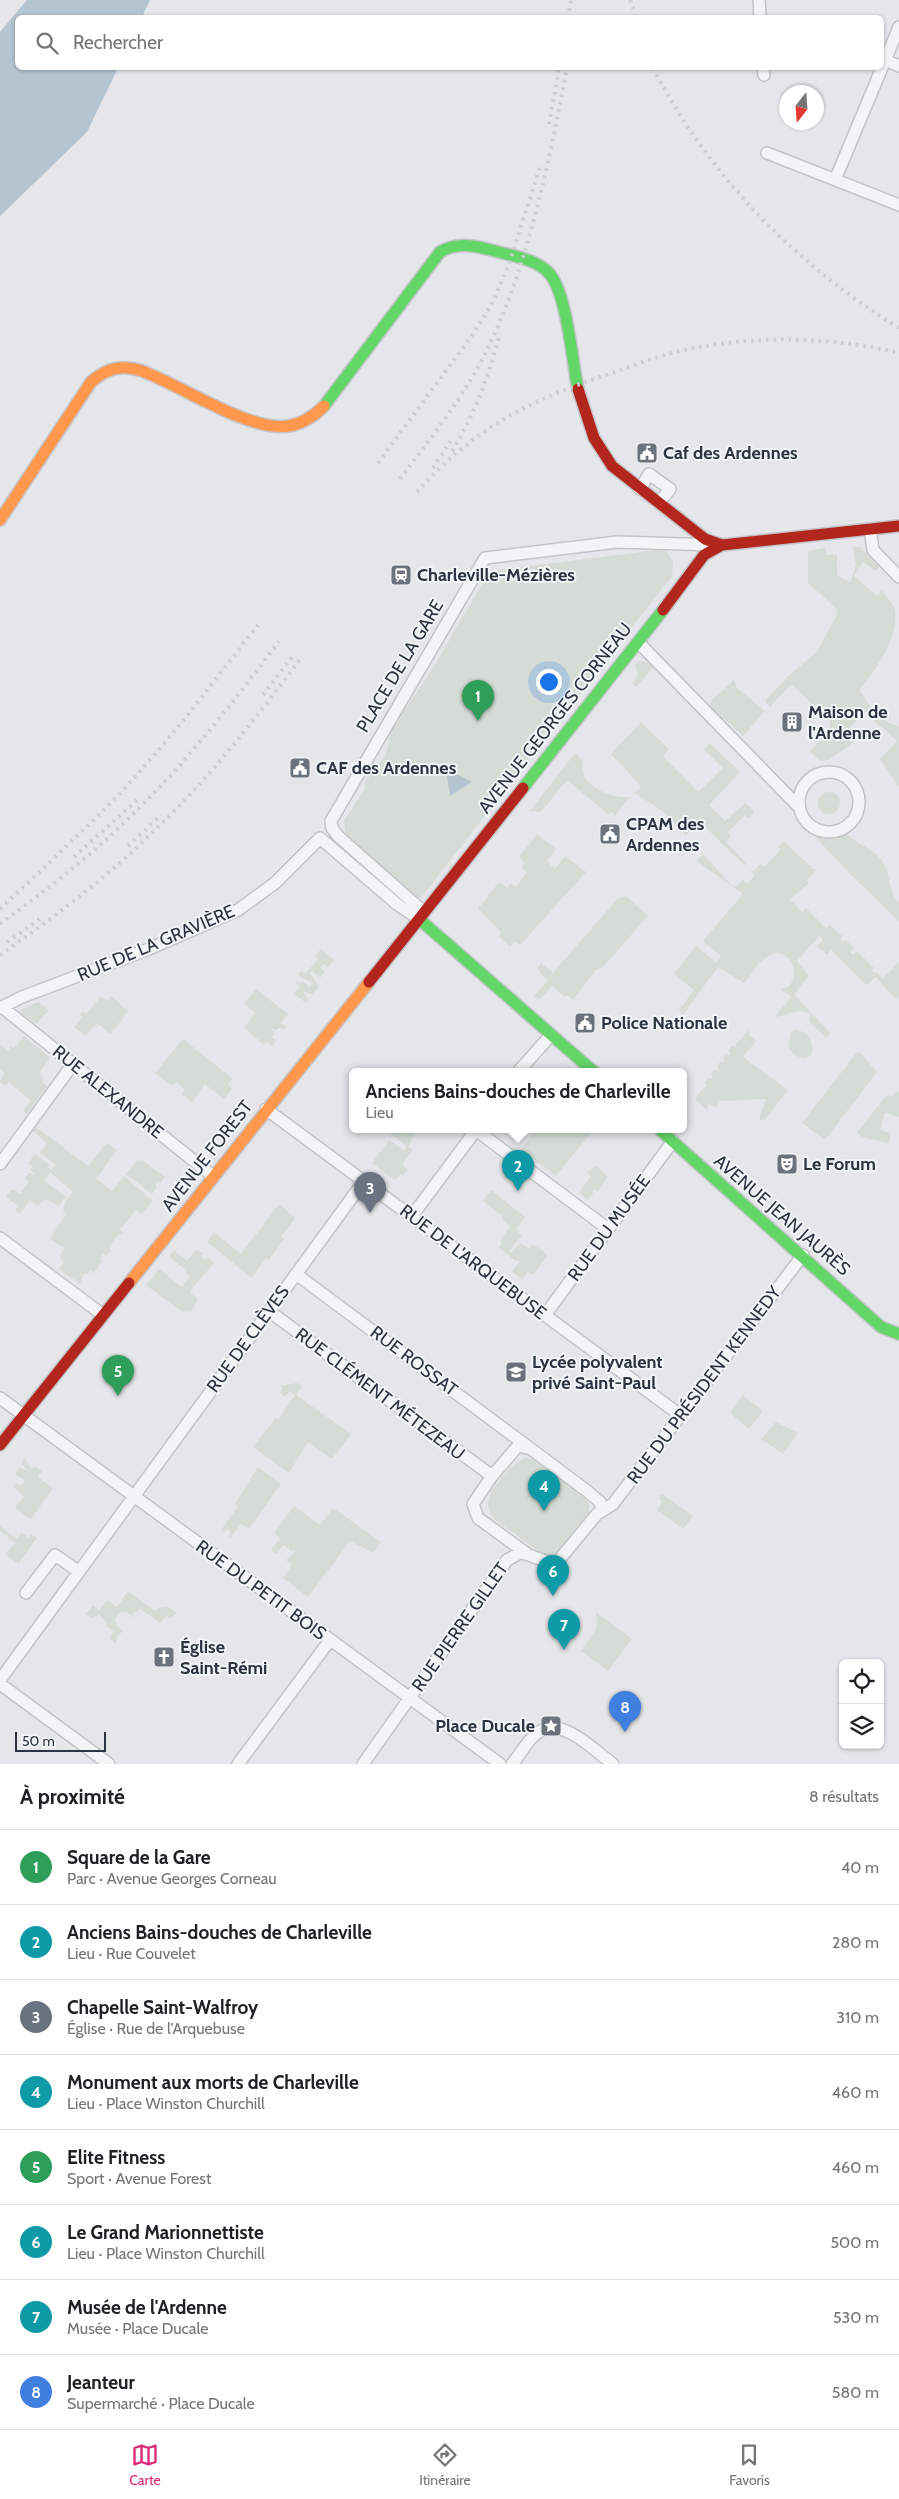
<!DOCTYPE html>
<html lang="fr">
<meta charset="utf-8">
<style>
:root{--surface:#fff;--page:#f6f6f6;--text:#202124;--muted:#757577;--line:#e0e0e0;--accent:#db2777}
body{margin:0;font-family:Cabin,sans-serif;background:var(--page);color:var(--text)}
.controls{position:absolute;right:15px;bottom:15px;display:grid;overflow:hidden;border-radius:8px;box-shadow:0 1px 4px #0004}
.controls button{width:45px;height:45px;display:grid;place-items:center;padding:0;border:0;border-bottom:1px solid var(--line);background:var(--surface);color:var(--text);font:25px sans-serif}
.compass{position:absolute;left:779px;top:85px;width:45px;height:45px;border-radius:50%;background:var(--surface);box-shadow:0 1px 4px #0004;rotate:197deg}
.scale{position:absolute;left:15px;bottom:12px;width:91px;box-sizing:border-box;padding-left:5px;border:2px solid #2c3441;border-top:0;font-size:14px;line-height:18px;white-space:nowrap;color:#2c3441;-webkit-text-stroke:4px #f2f5f7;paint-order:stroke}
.you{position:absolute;left:548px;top:681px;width:18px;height:18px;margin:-12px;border:4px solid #fff;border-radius:50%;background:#1a73e8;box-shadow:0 0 0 8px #1a73e833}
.badge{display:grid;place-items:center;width:32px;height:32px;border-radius:50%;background:var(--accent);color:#fff;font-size:16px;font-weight:700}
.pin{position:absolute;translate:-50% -41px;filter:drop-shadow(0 1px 2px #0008)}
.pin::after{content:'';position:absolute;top:26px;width:18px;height:15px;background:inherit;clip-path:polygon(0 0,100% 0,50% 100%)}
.popup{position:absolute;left:349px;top:1068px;width:338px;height:65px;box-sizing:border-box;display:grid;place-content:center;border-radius:8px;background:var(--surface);filter:drop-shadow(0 1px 4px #0005);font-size:16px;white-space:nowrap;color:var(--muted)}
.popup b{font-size:19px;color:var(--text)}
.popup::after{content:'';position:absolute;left:50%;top:100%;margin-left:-10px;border:10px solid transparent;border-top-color:var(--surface)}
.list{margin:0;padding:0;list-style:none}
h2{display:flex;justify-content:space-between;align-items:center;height:65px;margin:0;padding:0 20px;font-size:21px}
h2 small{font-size:16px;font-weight:400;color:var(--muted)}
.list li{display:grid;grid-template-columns:32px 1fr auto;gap:15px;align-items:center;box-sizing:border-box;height:75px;padding:0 20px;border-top:1px solid var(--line)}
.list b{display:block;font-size:19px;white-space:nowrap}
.list p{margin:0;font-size:16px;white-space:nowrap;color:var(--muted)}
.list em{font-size:16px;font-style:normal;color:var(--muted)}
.icon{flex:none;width:28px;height:28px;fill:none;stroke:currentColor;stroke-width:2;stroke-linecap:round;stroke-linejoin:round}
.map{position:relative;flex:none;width:899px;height:1764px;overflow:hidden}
.search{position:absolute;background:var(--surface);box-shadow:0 1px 4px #0004;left:15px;right:15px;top:15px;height:55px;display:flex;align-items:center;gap:12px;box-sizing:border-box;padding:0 18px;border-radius:8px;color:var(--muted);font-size:19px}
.sheet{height:665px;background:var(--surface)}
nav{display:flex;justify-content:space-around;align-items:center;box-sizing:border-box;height:70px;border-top:1px solid var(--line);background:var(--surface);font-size:14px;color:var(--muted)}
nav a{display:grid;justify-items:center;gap:2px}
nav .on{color:var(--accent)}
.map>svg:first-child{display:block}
.green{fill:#d5dcd5}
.water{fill:#b4c4d1}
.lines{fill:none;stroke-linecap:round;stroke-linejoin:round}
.street-casing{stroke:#c2c4c7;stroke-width:14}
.fast-casing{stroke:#c2c4c7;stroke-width:14}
.slow-casing{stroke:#c2c4c7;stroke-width:14}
.jam-casing{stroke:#c2c4c7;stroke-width:14}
.street{stroke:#f3f4f5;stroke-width:11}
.fast{stroke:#63d668;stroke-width:11}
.slow{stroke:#ff974d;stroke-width:11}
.jam{stroke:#b3261e;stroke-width:11}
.rail{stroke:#cdced0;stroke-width:4;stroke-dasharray:2.5 5;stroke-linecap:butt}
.labels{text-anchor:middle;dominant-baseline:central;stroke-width:4;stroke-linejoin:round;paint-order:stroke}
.poi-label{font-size:18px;font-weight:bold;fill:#2c3441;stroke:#f2f5f7;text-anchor:start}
.street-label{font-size:18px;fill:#2c3441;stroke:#f2f5f7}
</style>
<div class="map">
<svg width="899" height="1764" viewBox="0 0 899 1764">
<rect width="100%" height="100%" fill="#e4e6e9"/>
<path class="green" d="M853,547h7l19,20 -3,4 -13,-9 -9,14 23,20 4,-6c5,6 12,13 14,20 4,28 -20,61 -36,80 11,15 20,32 40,36v61l-19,-28 17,-18 -16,-15 -2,1 -13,-15 -21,20 9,10 -26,18 -8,1 -10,-10 19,-20 1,-10 -39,-37 -21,23 -5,-6 21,-23 31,-26 19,-36 1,-7 -29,-26v-32l17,-3 1,7 11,-1v21l13,8 6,-18z
M656,550l10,1 7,11 -1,14 -252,323 -68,-56 -6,-9 -2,-13 21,-32v-7l21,-27 4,-23 43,-64 52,-89 7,-8z
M638,661l11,2 4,5 -17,19 -4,-3 6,-10 -3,-8z
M734,680l3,8 28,23 -22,25 -33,-30 1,-5z
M641,722l28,27 -6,7 35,36 25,-24 -19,-18 6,-7 30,29 -31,33 16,16 20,-18 10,9 -6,6 -4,-3 -17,17 3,4 -5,6 20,21 -2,2 -45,-44 -13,15 -21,-23 -30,-20 6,-7 -30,-32z
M575,753l8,8c-5,24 25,37 46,36l-14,19 -3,-4 -3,3 -42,-35 -26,32 -11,-1z
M818 803a11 11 0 1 1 22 0a11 11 0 1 1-22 0Z
M807,828l19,8 19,-4c9,11 25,15 34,25 13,14 8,34 20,46v18l-49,-47z
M537,834l19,15 -9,12 8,8 10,-13 21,16 -66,73 -5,-4 -5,6 -11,-11 2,-4 -23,-23 21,-27 8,6 4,-5 5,4 11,-15 -5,-4 3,-5 -6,-6z
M784,841l29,28h4l-10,11 2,3 -19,16 12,13 4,-4 20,20 4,-3 12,11 -2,3 3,3 3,-2 8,8 -4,4 3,3 4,-4 17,17 -2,2 2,3 2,-1 7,6 16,-16v34l-3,4 -20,-23 -10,8 -35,-35 -4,5 -10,-9 6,-6 -4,-4 -22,25 12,15 -15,18 36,39 -4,5 -17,-16 1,-8c-12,-7 -23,2 -35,3l16,-20 -10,-8 6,-1c19,-18 -3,-43 -19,-32 -9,5 -17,19 -24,27l-26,-16 -35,48 -4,-5 15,-20 -20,-16 22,-28 20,16 5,-6 -18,-15 40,-47 -46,-33 6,-7 31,34 9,-8 4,4 8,-9 -5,-4h4l6,-7 4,3 17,-18 -3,-2z
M626,896l22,20 -45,51 -8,4 -22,29 -6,-5 -2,2 -13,-11 -12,13 -6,-3 14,-16 -8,-7 -2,-5 3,-5 12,10 65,-75z
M321,949l13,11 -6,7 -5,-3 -3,3 5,4 -5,7 -8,-7 -2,2 9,14 -7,7 -9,-3 5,9 -2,3 -12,-9 6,-8 -6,-5 7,2 1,-2 8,6 3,-4 -15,-8 3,-4 4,3 13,-15 -2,-4z
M256,989l32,25 -7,9 5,4 -2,3 -4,-3 -3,3 -7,-2 5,5 -3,4 4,3 -4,6 -5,-4 -3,3 -20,-17 11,-15 -11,-9z
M111,996l17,15 -17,23 -14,-11 -12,13 -11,-9 8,-10 -2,-2 3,-4 3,3 15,-17 8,4z
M38,1002l11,8 -13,14 -15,-11v-3z
M749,1030v5l7,6 -13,16 45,33 -24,31 -5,-2 7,-20 -41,2 -6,-1 -3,7 -8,-3 -1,6 -12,-11 9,-12h3l-2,-5 3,-4h5l-2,-4 3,-4h4l-1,-4 3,-4h5l-2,-4 3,-3h4l-1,-5 2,-4 5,1v-3z
M795,1030c14,1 18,11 17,24 -9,10 -18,1 -24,-8l3,-14z
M24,1036l26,22 -11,16 5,5 -2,3 5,4 -20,28 -4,-3 8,-10 -22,-19 -4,4 -5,-4 4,-9 -4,-4v-25l8,7 3,-5 3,2z
M183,1039l50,40 -5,5 4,5 -8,10 -19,-15 -13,18 -10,-8 3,-5 -9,-7 -4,4 -17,-13z
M858,1051l19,21 -52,68 -23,-17z
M896,1091l3,1v25l-14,-4 -5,17 11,3 -2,10 -27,-6 -5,-5 30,-37 4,2z
M36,1127l52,39 19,-23 10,7 -21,29 16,12 12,-15 29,25 -11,13 -6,-4 -16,20 4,3 -2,3 -3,-2 -11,14 3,2 -5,6 -3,-2 -3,5 2,2 -8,12 -3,-3 -3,4 -4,-1 -4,11 -21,-15 5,-7 -4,-6 5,-8 -15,-9 16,-25 -3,-2 2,-9 8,-11 -23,-20 -6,9 22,16 -7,9 -13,-7 -8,7 -8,-6 -10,14 -5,-4 3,-4 -12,-9 6,-8 8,5 9,-12 -4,-4 4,-6 4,3 2,-1 -5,-4 3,-3 -5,-4 7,-9 14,11 -1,2 3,3 5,-5 -16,-12 7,-10 -14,-12z
M385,1130h32l-9,17 5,3 -11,14 6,6 -5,6 -2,-2 -7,6 -22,-17 17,-23 15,11 3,-5z
M536,1130h54l1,3 -35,43 -35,-26z
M138,1159l2,2 2,-1 23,17 -5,6 -5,1 2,3 -5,7 -26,-20z
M596,1166l12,10 -10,15 -5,-2v4l-5,7 -9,-7 12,-17 -5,-4z
M491,1190l34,27 -9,13 6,5 -13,16 3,2 8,-10 9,6 4,-5 15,11 -15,20 -5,-3 -6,7 -10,-7 8,-11h-4l-17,-13 3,-5 -2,-2 10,-15 -8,-7 1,-2 -20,-16z
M279,1204l16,14 -14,19 3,2 -15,21 -3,-2 -14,20 -45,-36 7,-10 27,22z
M174,1250l13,11 9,-11 7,3 -3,3 5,4 3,-3 6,6 -25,29 9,7 -7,13 -4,-1 -3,2 -38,-28 13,-16 23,18 8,-10 -5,-5 1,-2 -17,-13z
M297,1383l5,3 -6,9 55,39 -19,25 -24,-17 -19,31 -36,-26 23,-29 2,2 17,-25 -5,-4 -5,6 -5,-4 3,-5 -4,-2z
M743,1395l20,16 -14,18 -19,-16z
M776,1422l22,11 -15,21 -22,-15z
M24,1458l8,11 3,-3 7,5 -4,6 15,11 -22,31 -16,-11 9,-12 -11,-9 3,-4 5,3 4,-6 -10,-6 5,-7 5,3 2,-1 -6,-5z
M526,1458l8,2 53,40c11,18 -18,40 -30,54l-10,1 -7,-3 -46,-33c-4,-5 -7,-11 -6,-18 3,-14 25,-40 38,-43z
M258,1467l23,17 -32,45 -8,-5 -10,14 -2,-2 2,-4 -4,-3 -3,3 -3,-2 17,-24 -3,-2z
M662,1494l31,22 -10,13 -26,-19 5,-9 -3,-3z
M294,1506l26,19 13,-17 48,34 -8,11 -23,-12 -42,56 -25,-19 9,-13 -6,-5 10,-9 -2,-2 -2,2 -9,-6 -7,9 -5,-4 9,-12 -6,-5z
M0,1526l17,13 5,-7 6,6 3,-4 6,4 -19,26 -12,-10 9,-11 -15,-12z
M128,1591l27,20 4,-3 9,-1 9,6 -7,5 -3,-3 -7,8 -19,-14 -7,4v5l-7,-6 -8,1 -4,6 2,7 6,5 -6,5 -1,7 -6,-5 4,-7 -8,-5 2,-3 -9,-8 -7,3 -6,-4 7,-9 6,5 8,-10 10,7z
M596,1612l36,27 -24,32 -27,-20 16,-24z"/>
<path class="water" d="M27,0h123l-8,17 -124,1v50h100l-31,64 -87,84v-184z
M446,769l26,13 -22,14z"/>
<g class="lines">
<g class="street-casing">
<path id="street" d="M759,0l1,18
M885,60l14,6
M763,68l1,7
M767,153l132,52
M835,180l64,-153
M640,489l9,-15 21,15 -11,14
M870,529l3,21 26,27
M638,642l161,165
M799 802a30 30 0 1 1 60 0a30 30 0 1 1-60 0Z
M424,912l-86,-76 -6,-8 -1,-7 154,-263 132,-16 98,3
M2,1007l212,170
M0,1008l22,-11 127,-48 89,-39 37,-27 45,-45 78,67 21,14
M518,1072l33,-37
M266,1109l414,306
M476,1130l132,99
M0,1164l73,-100
M412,1216l64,-86
M0,1238l103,77
M296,1274l235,175
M269,1311l223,165
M545,1315l128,-174
M0,1398l500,366
M526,1553l-48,-35 -5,-14 19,-28 26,-30 13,3 56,42 13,11 2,8
M26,1593l29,-38 23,16
M0,1680l364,-499
M0,1684l109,80
M238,1764l92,-124
M363,1764l144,-204 13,-7c13,1 27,13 39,7l38,-46 16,-10 190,-249
M512,1764c8,-9 15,-23 24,-30 25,-20 57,16 77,30"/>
</g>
<g class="fast-casing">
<path id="fast" d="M324,406l116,-154c18,-11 36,-6 55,-1 18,5 40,8 53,21 19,19 24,89 30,117
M523,788l140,-178
M419,919l175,153
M660,1130l221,197 18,7"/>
</g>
<g class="slow-casing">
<path id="slow" d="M0,520l91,-138c16,-14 31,-18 51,-11 38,14 108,61 146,55 15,-2 26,-10 36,-20
M129,1283l240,-301"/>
</g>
<g class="jam-casing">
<path id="jam" d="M578,389l16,49 18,28 93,73 17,6
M663,610l41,-55 18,-10 177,-19
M369,982l154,-194
M0,1445l129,-162"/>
</g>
<use href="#street" class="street"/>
<use href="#fast" class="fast"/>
<use href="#slow" class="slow"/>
<use href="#jam" class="jam"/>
<path class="rail" d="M630,0l7,18
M568,18l3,-18
M653,68c56,108 142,196 246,260
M549,124l10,-56
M452,451c23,-37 37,-76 48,-118
M378,463l90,-122 23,-35 18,-42 32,-100
M433,468l19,-29
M400,479c30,-40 62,-80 85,-125 43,-86 64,-192 82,-286
M417,492c58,-65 113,-92 195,-119 22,-8 45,-17 68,-22 71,-16 149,-15 219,2
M263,695l32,-42
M128,846l33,-31
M74,857l63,-57
M0,909c45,-43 91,-84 133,-130 45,-49 84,-102 125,-154
M0,924c35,-26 69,-51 101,-80 68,-60 124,-130 178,-203
M7,942l37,-26
M0,955c53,-37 105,-76 151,-121 56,-53 104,-114 150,-176"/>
</g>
<defs>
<g id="civic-square" transform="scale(1.125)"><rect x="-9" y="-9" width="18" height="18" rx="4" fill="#6c727c" stroke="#f2f5f7"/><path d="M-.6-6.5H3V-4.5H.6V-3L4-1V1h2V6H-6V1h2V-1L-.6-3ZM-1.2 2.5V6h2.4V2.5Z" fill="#fff"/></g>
<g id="station-square" transform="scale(1.125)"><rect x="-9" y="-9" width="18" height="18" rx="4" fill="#6c727c" stroke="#f2f5f7"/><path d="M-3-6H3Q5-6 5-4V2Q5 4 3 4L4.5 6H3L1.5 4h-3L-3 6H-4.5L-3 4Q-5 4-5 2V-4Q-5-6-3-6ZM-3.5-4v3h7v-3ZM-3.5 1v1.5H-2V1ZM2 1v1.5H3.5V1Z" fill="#fff"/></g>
<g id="building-square" transform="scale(1.125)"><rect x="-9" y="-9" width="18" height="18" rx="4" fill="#6c727c" stroke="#f2f5f7"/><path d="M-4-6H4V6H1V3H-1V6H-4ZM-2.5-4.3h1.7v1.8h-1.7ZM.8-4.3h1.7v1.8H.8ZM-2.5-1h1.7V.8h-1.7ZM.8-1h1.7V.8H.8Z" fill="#fff"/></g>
<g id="theatre-square" transform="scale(1.125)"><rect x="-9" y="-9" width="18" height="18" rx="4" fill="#6c727c" stroke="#f2f5f7"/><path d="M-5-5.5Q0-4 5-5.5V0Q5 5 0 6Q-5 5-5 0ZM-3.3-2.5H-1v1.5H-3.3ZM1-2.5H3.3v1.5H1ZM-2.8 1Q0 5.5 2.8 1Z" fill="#fff"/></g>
<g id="school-square" transform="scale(1.125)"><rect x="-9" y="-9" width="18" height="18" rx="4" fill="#6c727c" stroke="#f2f5f7"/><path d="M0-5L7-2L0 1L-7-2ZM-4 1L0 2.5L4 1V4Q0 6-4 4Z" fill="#fff"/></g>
<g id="church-square" transform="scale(1.125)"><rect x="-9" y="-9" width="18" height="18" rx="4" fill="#6c727c" stroke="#f2f5f7"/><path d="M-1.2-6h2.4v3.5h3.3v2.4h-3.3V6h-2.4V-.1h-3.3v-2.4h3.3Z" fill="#fff"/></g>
<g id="sight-square" transform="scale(1.125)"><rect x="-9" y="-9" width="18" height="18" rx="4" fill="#6c727c" stroke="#f2f5f7"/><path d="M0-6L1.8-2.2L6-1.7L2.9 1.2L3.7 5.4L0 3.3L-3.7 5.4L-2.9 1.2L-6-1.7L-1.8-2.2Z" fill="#fff"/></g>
</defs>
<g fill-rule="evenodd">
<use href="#civic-square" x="647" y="453"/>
<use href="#station-square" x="401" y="575"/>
<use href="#building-square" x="792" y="722"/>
<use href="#civic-square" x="300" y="768"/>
<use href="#civic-square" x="610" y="834"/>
<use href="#civic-square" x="585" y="1023"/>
<use href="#theatre-square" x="787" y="1164"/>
<use href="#school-square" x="516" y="1372"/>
<use href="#church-square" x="164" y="1657"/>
<use href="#sight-square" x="551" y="1726"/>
</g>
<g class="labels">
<g class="poi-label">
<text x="663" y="453">Caf des Ardennes</text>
<text x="417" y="575">Charleville-Mézières</text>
<text x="808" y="712">Maison de<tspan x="808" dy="21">l'Ardenne</tspan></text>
<text x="316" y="768">CAF des Ardennes</text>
<text x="626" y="824">CPAM des<tspan x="626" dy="21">Ardennes</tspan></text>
<text x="601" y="1023">Police Nationale</text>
<text x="803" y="1164">Le Forum</text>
<text x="532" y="1362">Lycée polyvalent<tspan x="532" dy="21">privé Saint-Paul</tspan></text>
<text x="180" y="1647">Église<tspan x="180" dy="21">Saint-Rémi</tspan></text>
<text x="535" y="1726" text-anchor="end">Place Ducale</text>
</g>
<g class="street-label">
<text transform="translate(400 666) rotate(-59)">PLACE DE LA GARE</text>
<text transform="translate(555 718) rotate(-52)">AVENUE GEORGES CORNEAU</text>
<text transform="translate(156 943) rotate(-23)">RUE DE LA GRAVIÈRE</text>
<text transform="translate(108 1092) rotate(39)">RUE ALEXANDRE</text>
<text transform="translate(207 1156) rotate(-52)">AVENUE FOREST</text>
<text transform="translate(782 1215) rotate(41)">AVENUE JEAN JAURÈS</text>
<text transform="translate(609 1228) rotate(-54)">RUE DU MUSÉE</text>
<text transform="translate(473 1262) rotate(37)">RUE DE L'ARQUEBUSE</text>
<text transform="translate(248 1339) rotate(-54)">RUE DE CLÈVES</text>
<text transform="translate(414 1361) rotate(37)">RUE ROSSAT</text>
<text transform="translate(704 1385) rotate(-53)">RUE DU PRÉSIDENT KENNEDY</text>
<text transform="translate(380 1394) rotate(37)">RUE CLÉMENT MÉTEZEAU</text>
<text transform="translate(261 1590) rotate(36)">RUE DU PETIT BOIS</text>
<text transform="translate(460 1627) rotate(-55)">RUE PIERRE GILLET</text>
</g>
</g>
</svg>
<div class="controls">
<button><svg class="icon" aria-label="locate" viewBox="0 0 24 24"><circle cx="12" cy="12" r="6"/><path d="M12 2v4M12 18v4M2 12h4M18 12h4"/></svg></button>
<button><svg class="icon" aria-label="layers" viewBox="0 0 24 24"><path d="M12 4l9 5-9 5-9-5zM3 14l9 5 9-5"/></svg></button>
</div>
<svg class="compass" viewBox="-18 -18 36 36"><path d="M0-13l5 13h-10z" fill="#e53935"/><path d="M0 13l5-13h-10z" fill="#757577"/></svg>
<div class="scale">50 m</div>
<div class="you"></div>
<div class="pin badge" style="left:478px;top:721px;background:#2e9e5b">1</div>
<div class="pin badge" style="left:518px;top:1191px;background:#0f9aa8">2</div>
<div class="popup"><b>Anciens Bains-douches de Charleville</b>Lieu</div>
<div class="pin badge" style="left:370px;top:1213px;background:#6b7280">3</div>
<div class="pin badge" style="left:544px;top:1511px;background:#0f9aa8">4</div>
<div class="pin badge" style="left:118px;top:1396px;background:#2e9e5b">5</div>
<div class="pin badge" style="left:553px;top:1596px;background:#0f9aa8">6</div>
<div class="pin badge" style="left:564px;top:1650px;background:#0f9aa8">7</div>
<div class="pin badge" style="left:625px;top:1732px;background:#3f7fe0">8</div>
<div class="search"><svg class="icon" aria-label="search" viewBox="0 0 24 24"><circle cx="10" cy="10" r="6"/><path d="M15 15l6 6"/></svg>Rechercher</div>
</div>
<section class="sheet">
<h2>À proximité<small>8 résultats</small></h2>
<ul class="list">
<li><span class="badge" style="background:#2e9e5b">1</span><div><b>Square de la Gare</b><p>Parc · Avenue Georges Corneau</p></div><em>40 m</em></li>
<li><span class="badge" style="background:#0f9aa8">2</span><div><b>Anciens Bains-douches de Charleville</b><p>Lieu · Rue Couvelet</p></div><em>280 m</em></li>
<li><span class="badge" style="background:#6b7280">3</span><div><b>Chapelle Saint-Walfroy</b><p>Église · Rue de l'Arquebuse</p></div><em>310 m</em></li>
<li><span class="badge" style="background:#0f9aa8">4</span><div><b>Monument aux morts de Charleville</b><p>Lieu · Place Winston Churchill</p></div><em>460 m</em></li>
<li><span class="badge" style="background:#2e9e5b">5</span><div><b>Elite Fitness</b><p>Sport · Avenue Forest</p></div><em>460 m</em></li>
<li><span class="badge" style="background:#0f9aa8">6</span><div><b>Le Grand Marionnettiste</b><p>Lieu · Place Winston Churchill</p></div><em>500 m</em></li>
<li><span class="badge" style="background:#0f9aa8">7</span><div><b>Musée de l'Ardenne</b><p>Musée · Place Ducale</p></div><em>530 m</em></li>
<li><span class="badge" style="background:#3f7fe0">8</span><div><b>Jeanteur</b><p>Supermarché · Place Ducale</p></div><em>580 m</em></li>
</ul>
</section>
<nav>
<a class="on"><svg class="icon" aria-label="map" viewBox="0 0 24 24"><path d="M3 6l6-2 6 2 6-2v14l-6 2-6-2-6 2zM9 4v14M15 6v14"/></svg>Carte</a>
<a><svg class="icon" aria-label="directions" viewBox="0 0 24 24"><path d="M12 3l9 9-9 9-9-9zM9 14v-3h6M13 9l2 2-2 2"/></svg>Itinéraire</a>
<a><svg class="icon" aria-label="saved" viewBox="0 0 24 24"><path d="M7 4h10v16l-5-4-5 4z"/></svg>Favoris</a>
</nav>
